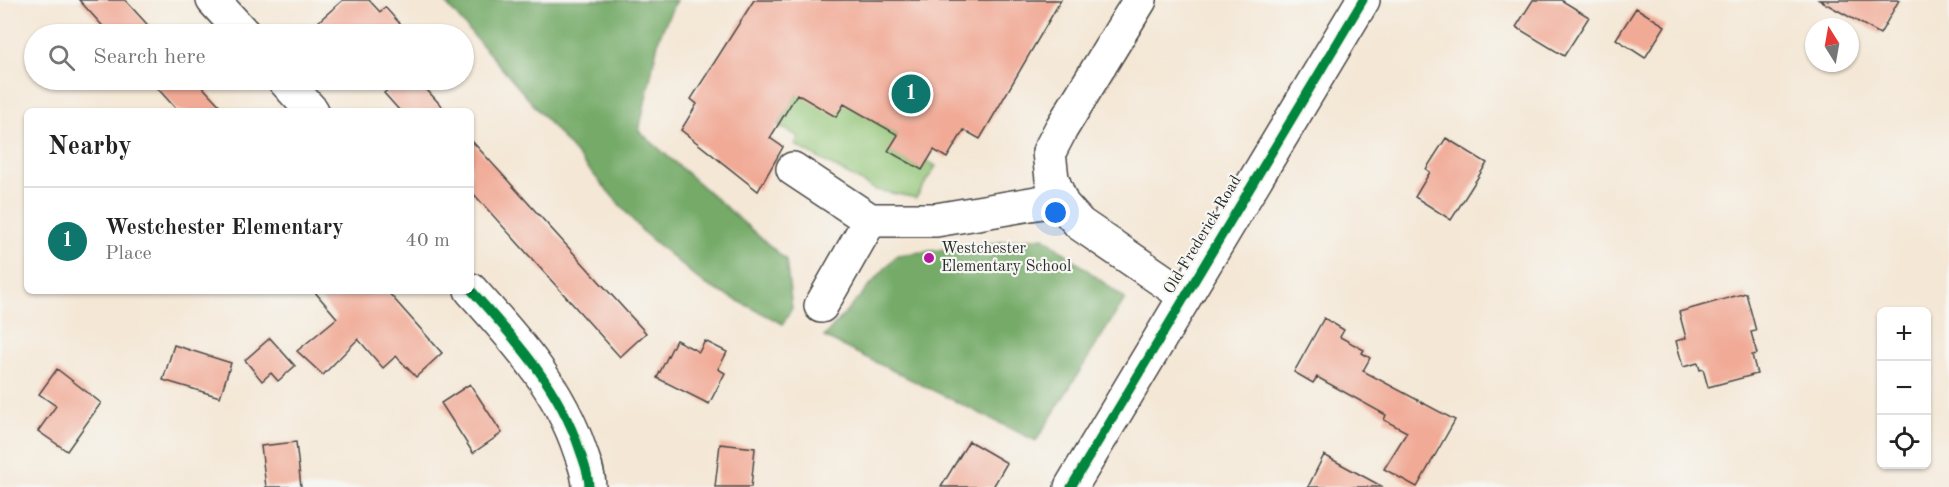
<!DOCTYPE html>
<meta charset="utf-8">
<style>
:root{--surface:#fff;--page:#f2f2f2;--text:#222;--muted:#767676;--line:#e0e0e0;--accent:#0f766e}
body{margin:0;font-family:"Old Standard TT",serif;background:var(--page);color:var(--text)}
.controls{position:absolute;right:18px;bottom:18px;display:grid;overflow:hidden;border-radius:9px;box-shadow:0 2px 4px #0004}
.controls button{width:54px;height:54px;display:grid;place-items:center;padding:0;border:0;border-bottom:2px solid var(--line);background:var(--surface);color:var(--text);font:30px sans-serif}
.compass{position:absolute;left:1805px;top:18px;width:54px;height:54px;border-radius:50%;background:var(--surface);box-shadow:0 2px 4px #0004;rotate:349deg}
.you{position:absolute;left:1056px;top:213px;width:21px;height:21px;margin:-15px;border:4px solid #fff;border-radius:50%;background:#1a73e8;box-shadow:0 0 0 9px #1a73e833}
.badge{display:grid;place-items:center;width:39px;height:39px;border-radius:50%;background:var(--accent);color:#fff;font-size:20px;font-weight:700}
.pin{position:absolute;translate:-50% -50%;border:3px solid #fff;box-shadow:0 2px 6px #0006}
.list{margin:0;padding:0;list-style:none}
h2{display:flex;justify-content:space-between;align-items:center;height:78px;margin:0;padding:0 24px;font-size:26px}
h2 small{font-size:20px;font-weight:400;color:var(--muted)}
.list li{display:grid;grid-template-columns:39px 1fr auto;gap:18px;align-items:center;box-sizing:border-box;height:108px;padding:0 24px;border-top:2px solid var(--line)}
.list b{display:block;font-size:22px;white-space:nowrap}
.list p{margin:0;font-size:20px;white-space:nowrap;color:var(--muted)}
.list em{font-size:20px;font-style:normal;color:var(--muted)}
.icon{flex:none;width:33px;height:33px;fill:none;stroke:currentColor;stroke-width:2;stroke-linecap:round;stroke-linejoin:round}
.map{position:relative;flex:none;width:1949px;height:487px;overflow:hidden}
.search{position:absolute;background:var(--surface);box-shadow:0 2px 4px #0004;left:24px;top:24px;width:450px;height:66px;display:flex;align-items:center;gap:15px;box-sizing:border-box;padding:0 21px;border-radius:33px;color:var(--muted);font-size:22px}
.panel{position:absolute;background:var(--surface);box-shadow:0 2px 4px #0004;left:24px;top:108px;width:450px;height:186px;border-radius:9px}
.map>svg:first-child{display:block}
.green{fill:#92c576;stroke:#5e7850;stroke-width:1.5}
.forest{fill:#75aa67;stroke:#506a49;stroke-width:1.5}
.building{fill:#f1aa96}
.lines{fill:none;stroke-linecap:round;stroke-linejoin:round}
.minor-casing{stroke:#494744;stroke-width:36}
.minor{stroke:#fff;stroke-width:33}
.cycleway-casing{stroke:#f6f6f2;stroke-width:13}
.cycleway{stroke:#00873e;stroke-width:9}
.poi-dot{fill:#b5179e;stroke:#f6f6f2;stroke-width:2}
.labels{text-anchor:middle;dominant-baseline:central;stroke-width:4.5;stroke-linejoin:round;paint-order:stroke}
.street-label{font-size:16px;fill:#2b2b2b;stroke:#f6f6f2}
.poi-label{font-size:16px;fill:#2b2b2b;stroke:#f6f6f2;text-anchor:start}
</style>
<div class="map">
<svg width="1949" height="487" viewBox="0 0 1949 487">
<rect width="100%" height="100%" fill="#f6f6f2"/>
<filter id="ink" filterUnits="userSpaceOnUse"><feTurbulence type="fractalNoise" baseFrequency=".0167" numOctaves="2"/><feDisplacementMap in="SourceGraphic" scale="12" xChannelSelector="R" yChannelSelector="G"/><feConvolveMatrix kernelMatrix="1 2 1 2 8 2 1 2 1" color-interpolation-filters="sRGB"/></filter>
<filter id="wash" filterUnits="userSpaceOnUse"><feTurbulence type="fractalNoise" baseFrequency=".008" numOctaves="4" result="noise"/><feDisplacementMap in="SourceGraphic" scale="24" xChannelSelector="R" yChannelSelector="G"/><feGaussianBlur stdDeviation="1.35" result="paint"/><feColorMatrix in="noise" values="0 0 0 0 0 0 0 0 0 0 0 0 0 0 0 0 0 1.4 0 .05"/><feComposite in="paint" operator="in"/></filter>
<g filter="url(#wash)">
<rect width="100%" height="100%" fill="#f4e7d5"/>
<path class="green" d="M805,80l93,55 -9,16 33,19 5,-9 9,5 -20,32 -40,-8 -81,-45 4,-8 -21,-12z"/>
<path class="forest" d="M443,0h233l-17,38 -20,93 147,129 6,48 -9,16 -80,-41 -59,-50z
M1044,237l81,62 -89,142 -212,-104 73,-82z"/>
<g id="blocks">
<path class="building" d="M79,0h46l31,34h-46z
M343,0h26l11,12 5,-5 24,27h-77l-13,-13z
M754,0h307l-81,139 -16,-9 -17,28 -13,-8 -12,20 -34,-19 10,-16 -54,-31 -8,13 -39,-23 -27,44 13,9 -25,44 -77,-61 16,-26 -6,-5z
M1533,0h28l28,17 -25,39 -48,-29z
M1819,0h80l-19,34z
M1636,8l29,18 -20,32 -29,-19z
M150,80h46l29,31h-47z
M398,80h20l28,31h-46l-16,-18z
M1446,138l41,25 -36,57 -36,-23 15,-25 -4,-3z
M471,140l175,193 -26,24 -149,-166z
M314,291h73l55,62 -26,24 -20,-21 -13,12 -25,-29 -35,36 -26,-24 40,-33z
M1746,293l10,38 -5,1 6,22 -5,1 5,19 -49,13 -5,-18 -3,1 -2,-7 -15,4 -7,-26 10,-3 -7,-26z
M1324,318l20,12 -4,7 24,13 -2,3 8,5 -7,13 92,49 -38,67 -33,-18 23,-37 -23,-12 2,-5 -69,-38 -4,6 -19,-11z
M270,338l25,28 -17,15 -7,-8 -9,8 -17,-21z
M676,340l23,12 6,-11 22,11 -9,17 7,4 -16,31 -52,-26z
M174,345l57,18 -11,34 -57,-17z
M57,369l44,34 -34,48 -29,-20 18,-25 -17,-12z
M470,384l32,49 -29,20 -32,-50z
M969,441l38,22 -14,24h-52z
M296,442l5,45h-35l-5,-41z
M720,444l35,4 -4,39h-36z
M1324,455l59,32h-75z"/>
</g>
</g>
<g filter="url(#ink)">
<use href="#blocks" fill-opacity="0" stroke="#494744" stroke-width="1.5"/>
<g class="lines">
<g class="minor-casing">
<path id="minor" d="M213,0l31,34
M1140,0l-79,129 -12,23 3,27 10,25 18,20 104,71
M284,80l28,31
M793,169l77,51h66l124,-21
M471,290c44,49 88,97 109,161 4,12 9,23 9,36
M821,306l49,-86
M1071,487l292,-487"/>
</g>
<use href="#minor" class="minor"/>
<g class="cycleway-casing">
<path id="cycleway" d="M471,290c44,49 88,97 109,161 4,12 9,23 9,36
M1071,487l292,-487"/>
</g>
<use href="#cycleway" class="cycleway"/>
</g>
</g>
<circle class="poi-dot" cx="929" cy="258" r="6"/>
<g class="labels">
<g class="street-label">
<text transform="translate(1203 235) rotate(-59)">Old Frederick Road</text>
</g>
<g class="poi-label">
<text x="941" y="249">Westchester<tspan x="941" dy="18">Elementary School</tspan></text>
</g>
</g>
</svg>
<div class="controls">
<button>+</button>
<button>−</button>
<button><svg class="icon" aria-label="locate" viewBox="0 0 24 24"><circle cx="12" cy="12" r="6"/><path d="M12 2v4M12 18v4M2 12h4M18 12h4"/></svg></button>
</div>
<svg class="compass" viewBox="-18 -18 36 36"><path d="M0-13l5 13h-10z" fill="#e53935"/><path d="M0 13l5-13h-10z" fill="#767676"/></svg>
<div class="you"></div>
<div class="pin badge" style="left:911px;top:94px">1</div>
<div class="search"><svg class="icon" aria-label="search" viewBox="0 0 24 24"><circle cx="10" cy="10" r="6"/><path d="M15 15l6 6"/></svg>Search here</div>
<section class="panel">
<h2>Nearby<small></small></h2>
<ul class="list">
<li><span class="badge">1</span><div><b>Westchester Elementary</b><p>Place</p></div><em>40 m</em></li>
</ul>
</section>
</div>
